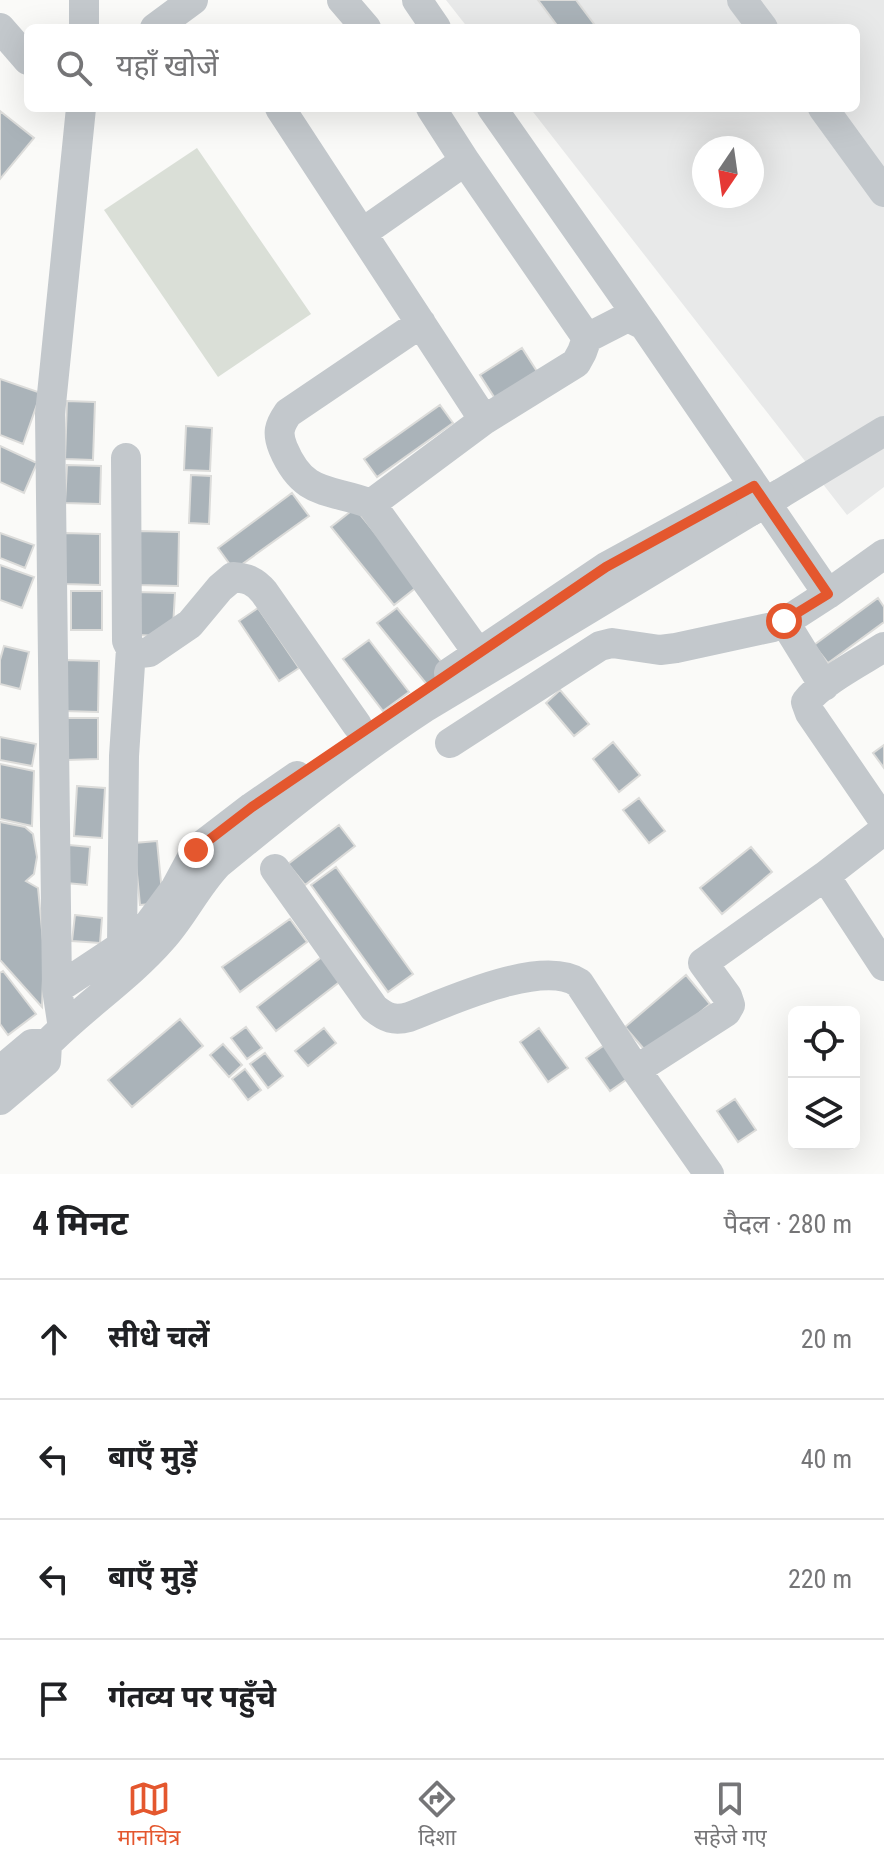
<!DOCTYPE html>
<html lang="hi">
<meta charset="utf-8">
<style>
:root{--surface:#fff;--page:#f6f6f6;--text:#202124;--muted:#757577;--line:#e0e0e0;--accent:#e4572e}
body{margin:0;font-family:"Roboto Condensed","Noto Sans Devanagari",sans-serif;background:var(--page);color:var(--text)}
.controls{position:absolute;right:24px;bottom:24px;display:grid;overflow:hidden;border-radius:12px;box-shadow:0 8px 32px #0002}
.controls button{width:72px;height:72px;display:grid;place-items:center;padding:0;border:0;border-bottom:2px solid var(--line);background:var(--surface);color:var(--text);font:40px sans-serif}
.compass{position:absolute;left:692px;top:136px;width:72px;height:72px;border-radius:50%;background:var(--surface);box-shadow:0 8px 32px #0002;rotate:193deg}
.stop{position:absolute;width:24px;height:24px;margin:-18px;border:6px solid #e4572e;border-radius:50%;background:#fff}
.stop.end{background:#e4572e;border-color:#fff;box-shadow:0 2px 8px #0008}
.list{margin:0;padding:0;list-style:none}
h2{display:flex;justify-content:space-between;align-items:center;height:104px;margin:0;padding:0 32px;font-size:34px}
h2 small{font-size:26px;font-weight:400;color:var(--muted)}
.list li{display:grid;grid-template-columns:52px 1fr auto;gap:24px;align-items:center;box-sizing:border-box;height:120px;padding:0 32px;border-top:2px solid var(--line)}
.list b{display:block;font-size:30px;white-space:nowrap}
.list em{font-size:26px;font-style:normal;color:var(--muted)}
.icon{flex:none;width:44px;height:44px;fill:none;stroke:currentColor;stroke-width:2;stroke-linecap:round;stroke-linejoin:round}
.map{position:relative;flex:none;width:884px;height:1174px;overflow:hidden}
.search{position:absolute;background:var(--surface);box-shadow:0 8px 32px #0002;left:24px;right:24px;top:24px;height:88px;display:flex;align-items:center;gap:20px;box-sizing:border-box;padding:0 28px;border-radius:12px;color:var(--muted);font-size:30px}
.sheet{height:584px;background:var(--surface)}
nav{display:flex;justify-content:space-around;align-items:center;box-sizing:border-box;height:112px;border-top:2px solid var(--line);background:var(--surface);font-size:22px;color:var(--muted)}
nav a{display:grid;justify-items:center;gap:4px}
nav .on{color:var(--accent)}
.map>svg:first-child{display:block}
.built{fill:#e8e9e9;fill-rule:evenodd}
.green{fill:#dadfd7}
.building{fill:#aab3b9;stroke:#dcdcda;stroke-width:2}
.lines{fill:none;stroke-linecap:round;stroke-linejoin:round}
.minor{stroke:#c3c8cc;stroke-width:30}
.minor-bridge{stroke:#c3c8cc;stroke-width:30}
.route{stroke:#e4572e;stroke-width:10}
</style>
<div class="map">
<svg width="884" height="1174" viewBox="0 0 884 1174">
<rect width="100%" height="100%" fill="#fafaf8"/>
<path class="built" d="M446,0h438v487l-37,28 -317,-407h326v-80h-388zM704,148h48v48h-48z"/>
<path class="green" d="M197,148l114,166 -93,63 -114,-167z"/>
<path class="building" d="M538,0h38l21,28h-38z
M0,111l34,27 -34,41z
M522,348l16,25 -42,27 -16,-25z
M0,379l41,14 -18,51 -23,-9z
M67,401l28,1 -2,58 -28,-1z
M440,405l13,18 -76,54 -13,-18z
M186,426l26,2 -2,43 -26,-1z
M0,446l37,17 -13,30 -24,-11z
M67,465l34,1 -1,38 -35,-1z
M191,475l20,1 -2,48 -20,-1z
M292,493l17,23 -75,54 -16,-22z
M355,508l63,78 -24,19 -63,-78z
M139,531l40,1 -1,54 -40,-1z
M0,533l34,12 -9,23 -25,-10z
M65,533l35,1v51l-35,-1z
M0,565l34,12 -12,31 -22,-8z
M71,591h31v39h-31z
M136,592l39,1 -2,34 -9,9 -30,-1z
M878,598l6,9v15l-56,41 -14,-18z
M258,608l41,60 -20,13 -40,-60z
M397,608l56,68 -20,16 -56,-69z
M369,640l40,52 -26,19 -40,-52z
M4,646l25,6 -9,37 -20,-5v-24z
M65,660l34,1 -1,51 -34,-1z
M560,690l29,34 -15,12 -28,-33z
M67,718h31v41l-31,1z
M0,737l36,7 -4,22 -32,-6z
M613,742l27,33 -21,17 -26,-33z
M884,745v23l-11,-15z
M0,764l34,7 -2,55 -32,-7z
M77,786l28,2 -3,50 -28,-2z
M639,798l26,33 -16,12 -26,-33z
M0,822l25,5 8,7 4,23 -3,17 -8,7 12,7 2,20 4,44 -2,55 -42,-47z
M339,825l16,21 -50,39 -17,-21z
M157,841l6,62 -23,2 -6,-62z
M69,845l21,2 -3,38 -21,-2z
M751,847l21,25 -50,42 -22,-26z
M336,867l77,107 -25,18 -77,-107z
M75,915l27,3 -2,25 -28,-2z
M290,919l17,23 -67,50 -18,-25z
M323,956l19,24 -66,51 -19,-24z
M3,971l33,43 -28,21 -8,-11v-51z
M686,975l24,29 -61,51 -24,-28z
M180,1019l23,27 -71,61 -24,-27z
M246,1027l16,21 -15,11 -16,-21z
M324,1028l12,15 -28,23 -13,-15z
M539,1028l29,40 -20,14 -28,-40z
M223,1044l19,21 -13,12 -19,-22z
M606,1044l24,33 -20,14 -24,-33z
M265,1053l18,23 -15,12 -18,-24z
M245,1069l16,21 -13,10 -16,-21z
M735,1099l21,31 -18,12 -21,-31z"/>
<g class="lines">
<path class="minor" d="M342,0l24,28
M417,0l19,28
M742,0l21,28
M0,28l28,32
M84,28v-28
M155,28l38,-28
M280,108l204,312 -113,84 107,149
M431,108l34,53
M492,108l152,217
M823,108l61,84
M362,233l103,-72 122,177
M484,420l92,-57 6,-11 5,-14 41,-21 16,8 184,269
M126,458l1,183 4,8 9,4 9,-1 41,-28 30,-36 13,-11c14,1 22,4 31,15l93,133
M780,494l104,-63
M371,504c-41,-16 -67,-6 -88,-56 -6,-15 -4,-22 5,-35l133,-90
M784,621l40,65
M884,647c-22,14 -63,35 -78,55l4,11 74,108
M449,673l157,-106 148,-81
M450,743l150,-97 12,-3 48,7 16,-2 97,-21 21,-11 34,-22 56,-40
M275,869l99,139c12,10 20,13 35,9 39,-15 133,-59 170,-34l57,87
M825,876l59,-46
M122,945l2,-189 7,-107
M57,989l86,-57 32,-43 21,-39 56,-43 45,-31
M63,1028l-6,-39 -7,-575 31,-306
M0,1071l32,-27h15
M0,1100l46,-39 1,-17c36,-37 81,-66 115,-105 21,-23 34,-52 56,-75 67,-55 133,-108 206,-156l327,-197
M709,1174l-73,-104 90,-58 4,-7 -3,-9 -24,-33 122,-87 59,90"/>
<path class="minor-bridge" d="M751,511l29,-17"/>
</g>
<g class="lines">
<path class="route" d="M196,850l56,-43 354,-240 148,-81 74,108 -44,27"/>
</g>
</svg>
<div class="controls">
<button><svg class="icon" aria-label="locate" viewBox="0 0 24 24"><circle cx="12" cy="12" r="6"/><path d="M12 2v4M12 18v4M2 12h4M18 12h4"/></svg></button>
<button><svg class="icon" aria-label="layers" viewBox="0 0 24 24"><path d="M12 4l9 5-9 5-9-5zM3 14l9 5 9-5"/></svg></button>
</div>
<svg class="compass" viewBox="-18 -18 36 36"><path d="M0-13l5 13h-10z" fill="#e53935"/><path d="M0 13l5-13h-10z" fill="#757577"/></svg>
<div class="stop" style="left:784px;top:621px"></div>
<div class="stop end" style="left:196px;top:850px"></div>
<div class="search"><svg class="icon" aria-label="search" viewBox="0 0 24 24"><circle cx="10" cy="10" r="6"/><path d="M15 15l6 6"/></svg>यहाँ खोजें</div>
</div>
<section class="sheet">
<h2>4 मिनट<small>पैदल · 280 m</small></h2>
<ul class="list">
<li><svg class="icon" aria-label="ahead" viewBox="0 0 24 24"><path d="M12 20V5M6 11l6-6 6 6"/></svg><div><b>सीधे चलें</b></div><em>20 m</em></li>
<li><svg class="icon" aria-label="left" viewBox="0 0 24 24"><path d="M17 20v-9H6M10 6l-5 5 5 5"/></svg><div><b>बाएँ मुड़ें</b></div><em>40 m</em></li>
<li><svg class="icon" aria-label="left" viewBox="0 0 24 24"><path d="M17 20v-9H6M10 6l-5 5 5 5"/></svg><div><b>बाएँ मुड़ें</b></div><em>220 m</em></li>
<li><svg class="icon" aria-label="arrive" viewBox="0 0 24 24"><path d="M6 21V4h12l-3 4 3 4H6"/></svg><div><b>गंतव्य पर पहुँचे</b></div></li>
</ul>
</section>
<nav>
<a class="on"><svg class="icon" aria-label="map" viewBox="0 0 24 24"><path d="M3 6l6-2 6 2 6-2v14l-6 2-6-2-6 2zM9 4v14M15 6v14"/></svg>मानचित्र</a>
<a><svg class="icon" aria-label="directions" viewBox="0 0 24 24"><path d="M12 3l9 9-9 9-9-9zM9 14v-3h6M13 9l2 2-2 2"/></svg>दिशा</a>
<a><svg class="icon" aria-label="saved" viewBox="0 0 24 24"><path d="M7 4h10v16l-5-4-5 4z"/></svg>सहेजे गए</a>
</nav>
